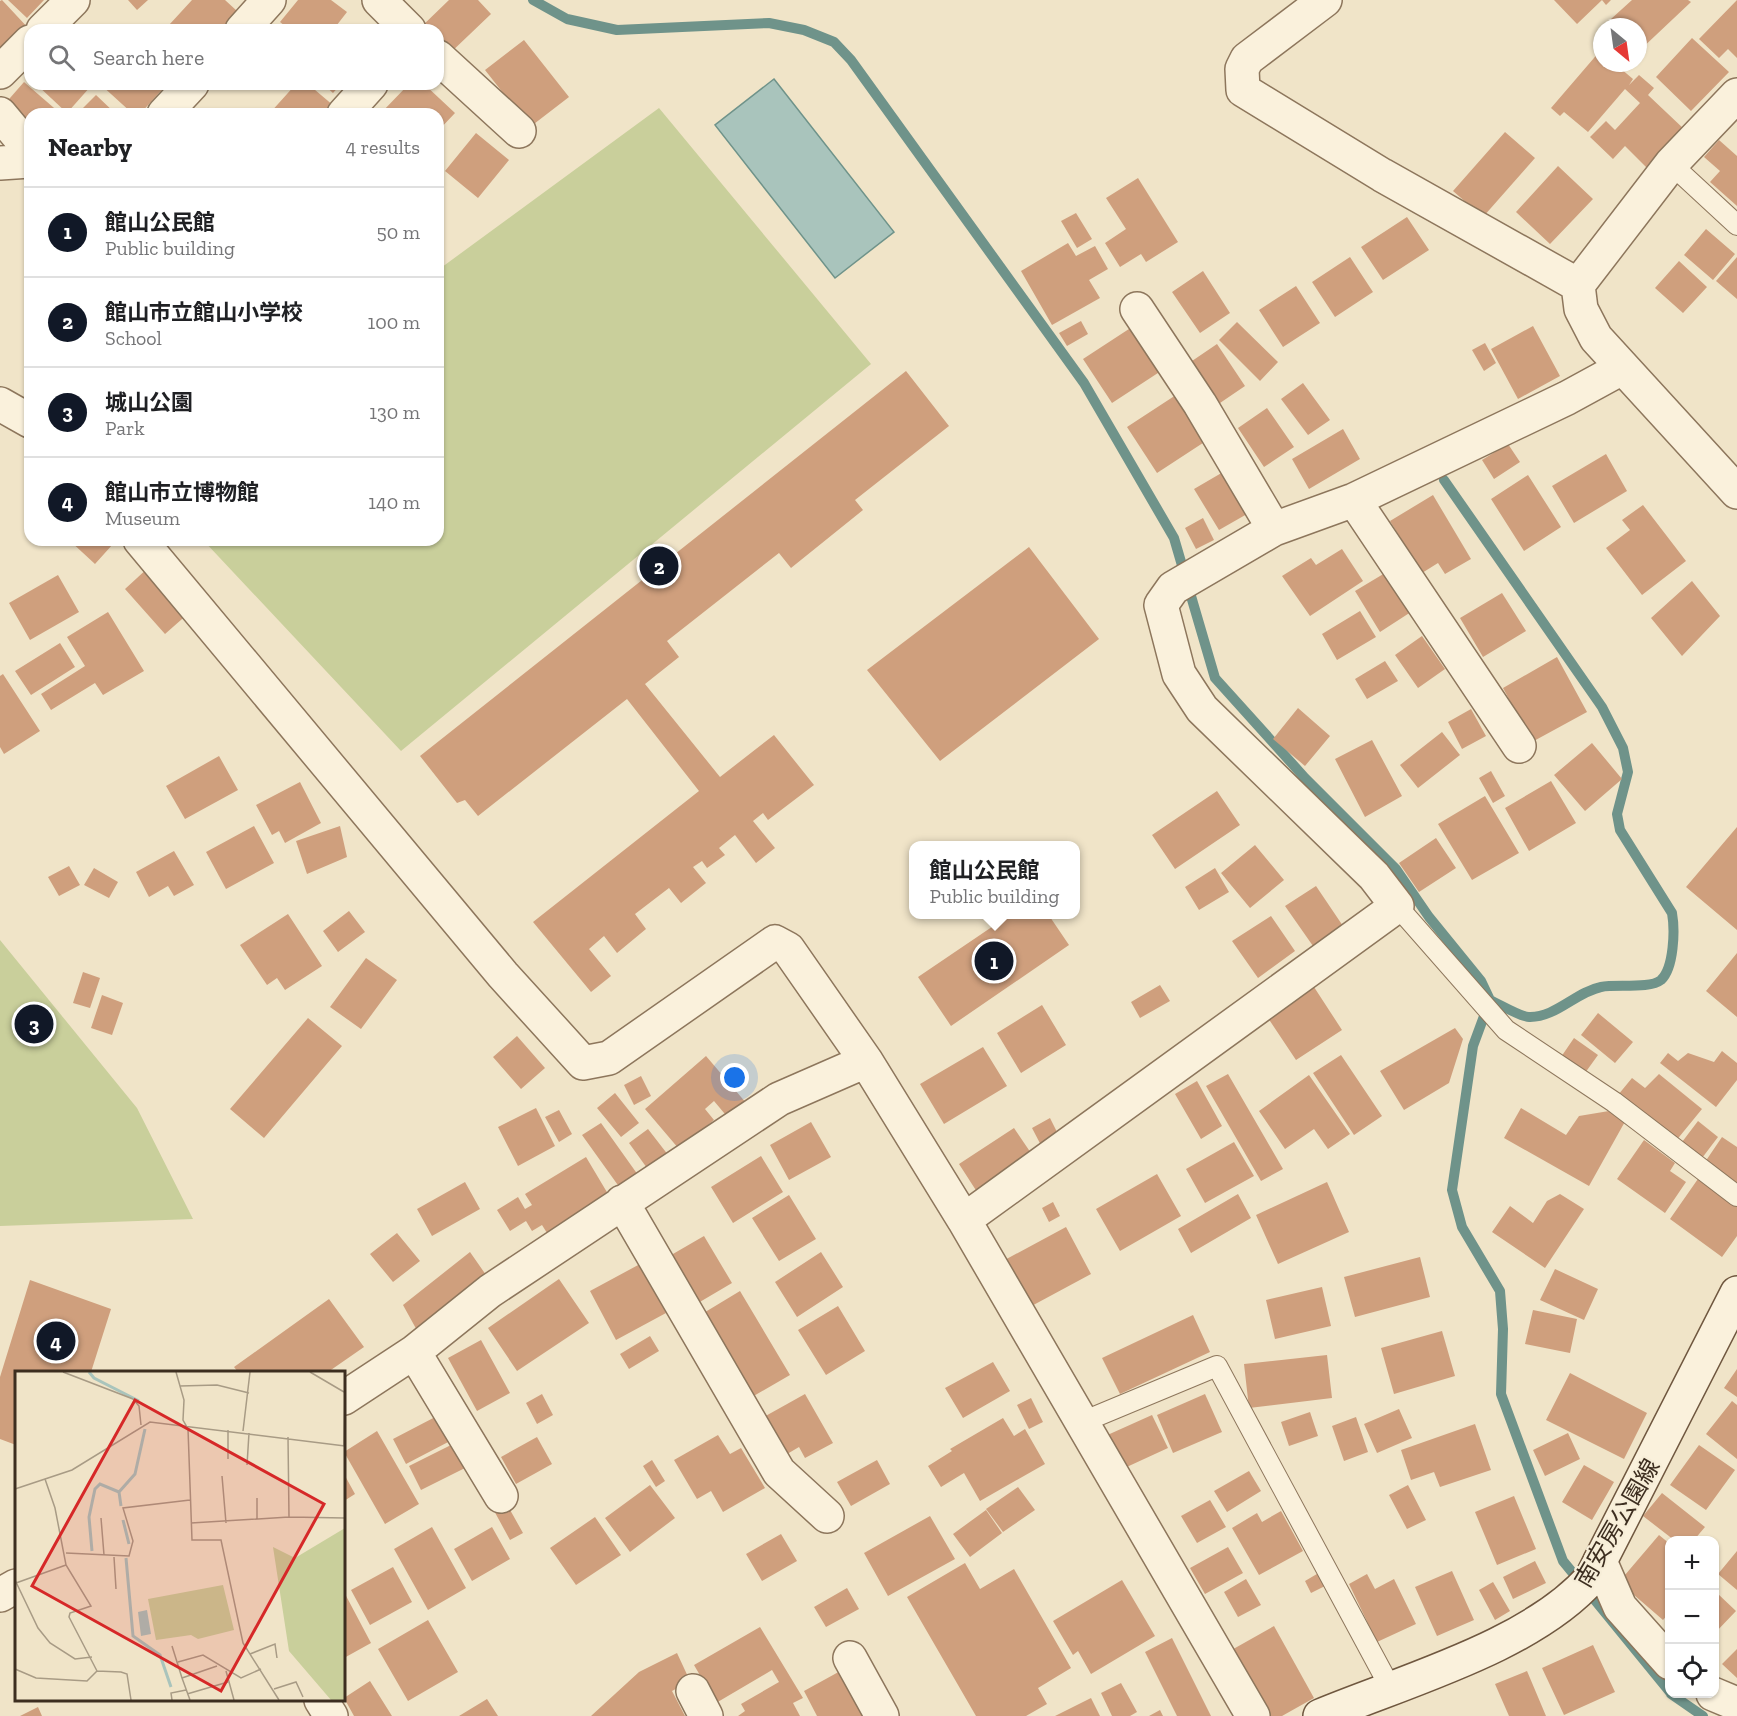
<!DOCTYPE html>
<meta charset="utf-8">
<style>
:root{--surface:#fff;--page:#f6f6f6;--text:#202124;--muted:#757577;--line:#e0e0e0;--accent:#111827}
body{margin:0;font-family:"Zilla Slab","Noto Sans JP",serif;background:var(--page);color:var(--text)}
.controls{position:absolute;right:18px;bottom:18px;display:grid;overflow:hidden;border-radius:12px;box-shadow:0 2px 4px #0004}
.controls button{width:54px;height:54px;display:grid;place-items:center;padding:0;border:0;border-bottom:2px solid var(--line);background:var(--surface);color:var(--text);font:30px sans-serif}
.compass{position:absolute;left:1593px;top:18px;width:54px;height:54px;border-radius:50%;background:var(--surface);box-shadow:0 2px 4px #0004;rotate:151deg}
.you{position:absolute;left:735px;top:1078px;width:21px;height:21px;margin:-15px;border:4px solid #fff;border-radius:50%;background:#1a73e8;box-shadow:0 0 0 9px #1a73e833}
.badge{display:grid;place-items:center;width:39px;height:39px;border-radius:50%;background:var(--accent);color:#fff;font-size:20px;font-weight:700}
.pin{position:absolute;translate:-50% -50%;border:3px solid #fff;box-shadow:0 2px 6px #0006}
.popup{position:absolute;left:909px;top:841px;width:171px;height:78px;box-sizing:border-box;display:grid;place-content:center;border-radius:12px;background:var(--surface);filter:drop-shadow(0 2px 4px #0005);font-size:20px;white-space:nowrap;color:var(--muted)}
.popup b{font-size:22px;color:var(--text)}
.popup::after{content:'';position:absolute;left:50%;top:100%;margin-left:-12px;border:12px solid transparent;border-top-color:var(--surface)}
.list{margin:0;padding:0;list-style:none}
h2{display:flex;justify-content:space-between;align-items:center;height:78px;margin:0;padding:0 24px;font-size:26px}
h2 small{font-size:20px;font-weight:400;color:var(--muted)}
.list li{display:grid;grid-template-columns:39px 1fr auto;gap:18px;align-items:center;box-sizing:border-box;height:90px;padding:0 24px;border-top:2px solid var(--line)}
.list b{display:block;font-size:22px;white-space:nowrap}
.list p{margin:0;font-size:20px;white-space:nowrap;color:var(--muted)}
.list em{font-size:20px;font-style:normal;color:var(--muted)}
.icon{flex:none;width:33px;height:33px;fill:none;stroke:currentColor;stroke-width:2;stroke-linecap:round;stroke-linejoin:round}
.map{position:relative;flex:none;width:1737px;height:1716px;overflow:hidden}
.search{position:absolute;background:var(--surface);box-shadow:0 2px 4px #0004;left:24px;top:24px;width:420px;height:66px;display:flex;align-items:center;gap:15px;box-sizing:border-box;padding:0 21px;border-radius:18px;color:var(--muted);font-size:22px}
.panel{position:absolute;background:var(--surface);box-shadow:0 2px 4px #0004;left:24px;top:108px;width:420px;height:438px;border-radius:18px}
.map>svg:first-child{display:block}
.green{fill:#c9cf9b}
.water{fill:#a9c4bc;stroke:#6f938a;stroke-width:1.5}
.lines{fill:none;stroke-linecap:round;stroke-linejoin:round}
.stream{stroke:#6f938a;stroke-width:10}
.building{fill:#cf9f7d}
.lane-casing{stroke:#8d765c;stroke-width:22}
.street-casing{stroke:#8d765c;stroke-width:36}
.secondary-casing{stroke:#6f573f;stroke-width:36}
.lane{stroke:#faf1dc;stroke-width:20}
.street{stroke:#faf1dc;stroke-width:33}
.secondary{stroke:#faf1dc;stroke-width:33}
.labels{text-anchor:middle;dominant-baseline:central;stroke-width:4.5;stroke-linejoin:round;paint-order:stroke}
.street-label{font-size:24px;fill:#3d2e20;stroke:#f7eed8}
.inset-river{fill:none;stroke:#a9c4bc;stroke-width:3}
.inset-road{fill:none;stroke:#a89b85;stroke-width:1.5}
.view{fill:#d62828;fill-opacity:0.15;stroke:#d62828;stroke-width:3}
.inset-edge{fill:none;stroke:#3d2e20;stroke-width:3}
</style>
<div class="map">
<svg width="1737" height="1716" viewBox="0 0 1737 1716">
<rect width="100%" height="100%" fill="#f0e4c8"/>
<path class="green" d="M659,108l212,256 -470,387 -198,-211h235v-270z
M0,940l137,168 56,111 -193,7z"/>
<path class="water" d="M774,79l120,153 -59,46 -120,-153z"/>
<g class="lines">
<path class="stream" d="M533,0l34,19 50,11 152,-7 35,7 30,12 17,18 233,323 90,155 41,140 90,100 91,91 33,48 52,64 9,19 -17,46 -21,144 10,37 38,64 3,38 -2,65 62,167 107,131
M1444,480l158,227 21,41 5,24 -11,42 3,16 52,83c3,17 2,55 -11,67 -11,9 -45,4 -60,7 -25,5 -46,31 -72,30 -8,0 -30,-13 -39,-17
M1671,1694l32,22"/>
</g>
<path class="building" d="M2,0l28,30 -30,20v-49z
M8,0h36l-17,18z
M128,0h20l-11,10z
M192,0h33l12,11 -17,19h-46l-5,-5z
M298,0h33l16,12 -14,18h-43l-10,-8z
M449,0h29l13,14 -44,42 -9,-9v-17l-18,-2z
M1554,0h57l-5,5 -4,-5 -25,24z
M1632,0h56l3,2 -53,50v-25h-30l5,-5 -2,-3z
M1737,0v58l-9,-9 -9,9 -20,-19z
M1692,38l37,34 -38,39 -35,-34z
M524,40l45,57 -39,30 -45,-57z
M1600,51l2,12h12l19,16 -4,6 10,-10 15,13 -6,7 37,35 -38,38 -22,-22 -12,13 -23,-22 16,-16 9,9 25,-27 -15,-14 -37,43 -24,-20 -4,4 -9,-8z
M24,82l37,32h-31v15l-27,-23z
M36,84h53l2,2 -24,27z
M100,84h67l-27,30h-7z
M296,84h12l26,22 -7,8h-58z
M323,84h18l-8,9z
M409,84h15l31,29 -17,18v-17h-58z
M96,95l20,19h-39z
M1505,132l30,26 -52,59 -30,-26z
M476,133l33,27 -31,38 -33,-27z
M1719,140l18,16v50l-27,-24 10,-11 -16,-14z
M1558,166l35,33 -43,45 -34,-32z
M1138,178l40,64 -32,20 -5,-8 -21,13 -15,-24 21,-14 -20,-31z
M1076,213l16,26 -15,9 -16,-27z
M1407,217l22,33 -46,30 -22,-33z
M1706,229l29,25 -22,26 -29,-25z
M1068,243l8,13 19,-10 13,23 -19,11 11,18 -48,27 -31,-54z
M1350,257l23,35 -38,25 -23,-35z
M1737,257v42l-21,-18z
M1679,261l28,26 -24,26 -28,-25z
M1203,271l27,42 -30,20 -28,-41z
M1296,286l24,37 -37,24 -24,-37z
M1081,321l7,13 -21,12 -8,-13z
M1237,322l41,40 -18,19 -41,-41z
M1533,326l27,50 -42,23 -27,-50z
M1132,327l29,44 -49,32 -29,-44z
M1485,343l11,20 -12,8 -12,-21z
M1217,344l28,42 -25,17 -28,-42z
M906,371l43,55 -94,74 8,10 -72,58 -12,-15 -112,88 12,16 -34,27 75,93 54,-42 40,50 -46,35 -5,-7 -10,8 22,27 -19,15 -21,-28 -16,13 6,7 -18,13 -5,-7 -9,6 13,16 -25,20 -12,-15 -34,26 11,15 -29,24 -13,-17 -15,13 22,27 -20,16 -58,-70 166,-131 -72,-92 -149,117 -13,-16 -8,3 -37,-47z
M1303,383l27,37 -22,15 -27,-36z
M1179,393l30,46 -52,34 -30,-46z
M1267,408l27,39 -30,20 -26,-39z
M1343,429l17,30 -51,30 -17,-30z
M1508,444l12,18 -26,17 -12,-19z
M1606,454l21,37 -53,32 -22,-37z
M1230,468l24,42 -35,20 -25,-41z
M1528,475l33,52 -37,24 -33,-52z
M1433,495l38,64 -26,15 -7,-11 -16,10 -32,-52z
M1643,505l43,56 -44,34 -36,-47 24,-18 -8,-10z
M1203,518l11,22 -18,9 -11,-21z
M69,540h39l5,4 -18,20z
M1029,547l70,92 -159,122 -73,-91z
M1342,549l21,32 -53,35 -28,-40 29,-18 5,7z
M149,567l41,45 -25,22 -40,-45z
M1390,570l24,40 -34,22 -25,-41z
M58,575l21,37 -49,28 -21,-37z
M1692,581l28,35 -38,40 -31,-38z
M1502,593l24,38 -43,26 -23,-39z
M1360,611l16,26 -39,23 -15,-26z
M108,612l36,59 -41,24 -8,-12 -44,27 -10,-16 44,-28 -18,-29z
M1422,636l23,33 -27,19 -23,-33z
M60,643l15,24 -44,28 -16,-24z
M1557,657l30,55 -55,30 -29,-54z
M1385,661l13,20 -31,18 -12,-20z
M3,674l37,57 -36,23 -4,-7v-71z
M1298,708l32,28 -25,30 -32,-27z
M1471,709l15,27 -24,13 -14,-27z
M1442,732l18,23 -42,33 -18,-23z
M1372,740l30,56 -37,21 -30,-58z
M1592,743l30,36 -37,32 -31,-36z
M219,756l19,34 -53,29 -19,-33z
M1491,771l14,25 -12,7 -14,-25z
M1551,781l25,42 -47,28 -24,-43z
M300,782l21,41 -36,20 -6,-12 -7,4 -16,-30z
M1217,791l23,34 -65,44 -23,-34z
M1485,796l34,57 -47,27 -34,-56z
M254,826l20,37 -48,26 -20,-37z
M340,826l7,31 -40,17 -11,-33z
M1737,827v103l-51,-43z
M1436,838l20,30 -37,24 -20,-29z
M1255,845l29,35 -34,28 -29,-35z
M174,851l20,34 -20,11 -6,-10 -19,11 -13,-25z
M69,866l11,19 -21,11 -11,-19z
M94,868l24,14 -9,16 -25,-13z
M1215,868l14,24 -30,18 -14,-23z
M1316,886l27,40 -30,20 -28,-40z
M349,911l16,21 -27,20 -15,-21z
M288,914l34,52 -37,24 -8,-12 -10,7 -27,-40z
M1011,914h37l21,31 -118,81 -33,-49z
M1271,916l24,35 -37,27 -26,-37z
M1737,953v64l-31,-26z
M366,958l31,22 -36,49 -31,-22z
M83,972l17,6 -10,30 -17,-5z
M1160,985l10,16 -30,17 -9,-16z
M1314,987l28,43 -46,30 -28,-42z
M102,995l21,8 -11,32 -21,-7z
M1042,1005l24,40 -45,28 -24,-40z
M1598,1013l35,29 -18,21 -34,-28z
M308,1018l34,28 -78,92 -34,-29z
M1455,1028l8,11 -14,44 -45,27 -24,-39z
M517,1036l28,32 -24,21 -28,-32z
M1574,1038l24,17 -13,18 -24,-16z
M983,1047l24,39 -63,38 -24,-40z
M1722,1051l15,12v17l-21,27 -56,-44 8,-10 10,8 10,-8 26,9z
M1341,1055l41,61 -28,19 -41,-62z
M706,1056l47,55 -18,15 -21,-25 -9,8 9,11 -35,29 -34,-40z
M1228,1074l55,95 -22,12 -55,-95z
M1659,1074l43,35 -27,33 -57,-47 14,-17 13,10z
M1309,1075l41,59 -22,15 -14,-20 -29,20 -26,-38z
M641,1076l10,20 -17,9 -10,-20z
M1197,1081l25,45 -21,13 -26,-45z
M615,1093l24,30 -18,14 -24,-29z
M536,1108l19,38 -37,20 -20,-39z
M1521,1108l45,27 13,-19 36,-6 12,8 -38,68 -85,-48z
M559,1110l13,24 -13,8 -14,-25z
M1050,1118l12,24 -18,9 -12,-23z
M1698,1121l20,16 -19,25 -20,-16z
M811,1122l20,35 -42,23 -19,-35z
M601,1123l42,59 -18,13 -43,-60z
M1014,1128l21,31 -56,36 -20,-31z
M648,1129l24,31 -20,15 -23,-32z
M1722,1137l15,10v41l-34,-23z
M1644,1140l31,23 -5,8 16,11 -21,31 -48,-34z
M1234,1142l20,34 -49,27 -19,-34z
M761,1156l22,36 -50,31 -22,-36z
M586,1157l28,47 -62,37 -10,-16 -10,6 -6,-10 -16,10 -13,-21 21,-13 7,12 7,-4 -7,-11z
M1157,1174l24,42 -61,35 -24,-42z
M1700,1176l37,27v33l-15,21 -52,-38z
M465,1182l15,27 -48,27 -15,-27z
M1327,1182l22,50 -71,32 -22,-49z
M1238,1194l13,24 -60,35 -13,-24z
M1560,1194l24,15 -39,59 -53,-36 18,-26 23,17 14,-22z
M789,1195l27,44 -37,22 -27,-43z
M1053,1202l7,14 -11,6 -7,-14z
M1066,1227l25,47 -65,35 -25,-47z
M397,1233l23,28 -27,21 -23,-28z
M704,1236l28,47 -39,23 -27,-48z
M470,1252l23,33 -74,49 -16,-29z
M821,1252l22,35 -46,30 -22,-35z
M1420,1257l10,40 -75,20 -11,-40z
M640,1264l26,49 -50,27 -26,-49z
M1555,1269l43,20 -14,31 -44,-20z
M559,1279l30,44 -72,48 -29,-43z
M30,1280l81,29 -20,63h-75v73l-16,-6v-62z
M1322,1287l9,39 -56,13 -9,-39z
M740,1291l50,84 -45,26 -48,-84z
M329,1299l35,48 -36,25h-90l-4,-5z
M838,1306l27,45 -39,24 -28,-45z
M1533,1310l44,9 -7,34 -45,-9z
M1193,1315l17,37 -90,42 -18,-36z
M1442,1331l13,45 -61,18 -13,-46z
M650,1336l9,15 -30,18 -9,-15z
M481,1340l29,53 -33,18 -29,-53z
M1327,1355l5,43 -83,10 -5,-44z
M993,1362l17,29 -47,27 -18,-30z
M1737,1369v28l-13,-9z
M1570,1373l77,40 -23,46 -78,-39z
M542,1394l11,21 -16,9 -11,-21z
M805,1394l28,49 -28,15 -6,-11 -22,13 -22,-38z
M1205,1394l17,38 -49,21 -16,-38z
M1031,1398l12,24 -14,7 -12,-24z
M1732,1401l5,4v54l-31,-25z
M1399,1409l13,29 -35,15 -13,-29z
M1310,1412l8,24 -29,10 -8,-24z
M439,1415l13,25 -46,24 -13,-25z
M1152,1415l16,33 -50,23 -15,-34z
M1356,1417l12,35 -24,9 -12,-35z
M1003,1418l11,18 11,-7 20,35 -65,37 -16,-28 -23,14 -13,-21 24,-15 -2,-2z
M1475,1424l16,46 -51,17 -6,-15 -23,8 -10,-30z
M377,1431l42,73 -34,20 -41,-72z
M1568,1433l12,26 -35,17 -12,-26z
M718,1435l12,19 11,-6 24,40 -42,24 -12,-21 -14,8 -23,-39z
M537,1437l15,27 -36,20 -15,-27z
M453,1444l12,24 -44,22 -12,-24z
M1699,1445l36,25 -29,40 -36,-25z
M652,1460l13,21 -9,6 -13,-21z
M877,1460l13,24 -39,22 -14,-24z
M1584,1465l30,17 -22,38 -30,-18z
M1249,1471l12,20 -34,21 -13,-21z
M344,1474l11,20 -11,7z
M650,1485l25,33 -45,34 -25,-34z
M1408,1485l18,35 -19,9 -18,-34z
M1018,1487l17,23 -32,22 -17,-23z
M1662,1493l43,34 -11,13h-20l-31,-24z
M1514,1496l22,53 -39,16 -22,-53z
M504,1499l19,34 -13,7 -18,-33z
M1210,1500l16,27 -29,16 -16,-27z
M986,1510l16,23 -32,24 -17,-23z
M1281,1511l22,40 -44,24 -27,-47 25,-15 5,9z
M930,1516l25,43 -67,37 -24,-43z
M595,1517l26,38 -45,30 -26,-37z
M432,1527l34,61 -38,22 -34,-61z
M492,1527l18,32 -38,22 -18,-32z
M781,1534l16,27 -35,20 -16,-27z
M1659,1535l11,9v68l-7,8 -44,-38z
M1228,1547l15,26 -38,21 -15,-26z
M1737,1551v39l-19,-16z
M1535,1561l11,22 -33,16 -10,-22z
M965,1563l15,26 34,-20 57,99 -33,20 9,16 -21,12h-50l-69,-119z
M393,1567l19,35 -42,23 -19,-35z
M1322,1571l7,13 -18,9 -6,-12z
M1452,1571l22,49 -37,16 -22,-49z
M1367,1574l8,15 19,-10 22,45 -39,18 -28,-58z
M1246,1579l15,26 -23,12 -14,-25z
M1122,1580l33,56 -64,38 -13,-23 -5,4 -20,-34z
M1493,1582l17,29 -15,9 -16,-30z
M847,1588l12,21 -33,18 -12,-20z
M344,1592l27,51 -27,15z
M1717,1593l19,18 -22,23v-39z
M428,1620l30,52 -50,29 -30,-52z
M1274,1626l40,72 -32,18h-18l-36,-64z
M760,1627l43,71 -10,5 7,13h-62l7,-5 -4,-7 38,-22 -7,-12 -56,33 -22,-38z
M1172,1638l39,78h-34l-32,-64z
M1593,1645l22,47 -51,23 -22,-47z
M1737,1649v29l-15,-14z
M677,1653l13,28 -18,10 13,25h-94l48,-44z
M853,1664l28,52h-64l-13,-25z
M1527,1671l19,45h-37l-14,-32z
M370,1681l22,35h-38l-10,-18z
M1121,1683l16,29 -7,4h-18l-11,-23z
M1091,1698l9,18h-45z
M487,1699l11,17h-39z
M38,1707l4,9h-22z
M1160,1710l3,6h-14z"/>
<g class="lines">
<g class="lane-casing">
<path id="lane" d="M1671,164l66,61
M1397,906l109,124 108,72 123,94
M1080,1423l137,-57 173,321"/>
</g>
<g class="street-casing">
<path id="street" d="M379,0l30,30
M1325,0l-78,59 -5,10 1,21 139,85 196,110
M43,30l30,-30
M242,30l27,-30
M438,57l81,74
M0,72l30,-30
M1737,95l-66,69 -93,121 3,24 15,29 141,154
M0,114l30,36
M164,114l28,-30
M344,114l27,-30
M0,163l30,-2
M1137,309l63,95 74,125
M0,404l30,17
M1354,500l165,246
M140,540l363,435 80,88 26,-5 166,-116 13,7 78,112 98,159 289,496
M622,1202l157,270 48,44
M964,1220l433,-314 -23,-30 -172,-167 -23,-35 -18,-69 12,-17 101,-59 80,-29 213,-102 55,-30
M414,1352l87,144
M344,1398l70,-46 76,-61 289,-192 87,-38
M1600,1561l20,46 50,56
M0,1595l16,-9
M850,1658l32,58
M693,1691l13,25
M1713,1694l24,10
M321,1700l10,16"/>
</g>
<g class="secondary-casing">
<path id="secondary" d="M1320,1716c84,-35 212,-70 272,-139l145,-284"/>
</g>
<use href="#lane" class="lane"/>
<use href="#street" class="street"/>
<use href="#secondary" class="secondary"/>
</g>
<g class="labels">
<g class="street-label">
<text transform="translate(1617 1523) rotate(-60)">南安房公園線</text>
</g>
</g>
<g transform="translate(15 1371)">
<rect width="330" height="330" fill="#f0e4c8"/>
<path d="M330,157v172h-14l-42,-49 -16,-104 22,11zM208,214l11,45 -36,9 -7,-4 -35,5 -8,-41z" fill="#c9cf9b"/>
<path d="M132,239l4,24 -10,2 -3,-24z" fill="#a9c4bc"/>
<path class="inset-river" d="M74,1l5,6 45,23M106,135l-2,-14 16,-18 10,-45M108,149l6,24M77,180l-3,-34 6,-28 5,-5 19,8M111,187l7,78 27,19 11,32"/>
<path class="inset-road" d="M48,1l70,27 6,7 2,19M161,1l8,28 -1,20 5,9 4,111h29l22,103 36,57M295,1l34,20M165,15l37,-1 32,8M213,59v29M228,60l7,-59M273,66l1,80M329,75l1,-57M232,94l2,-32M207,105l4,47M30,108l10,29 11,57 25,41 -21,7 -1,4 28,54M0,118l57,-19 78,-48 195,24M242,127v21M86,147l3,37M176,152l98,-6 56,1M51,182l63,3 4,-15 -10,-33 67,-8M99,186l2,32M0,209l23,48 12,15 25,16 17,-2M1,212l50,-18M157,275l10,32M235,283l25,-10 2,14M163,291l25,-7 38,23 20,-9M0,298l21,9 51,3 10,-10 24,1 6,2 4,26M211,300l8,29M259,318l22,-7 7,15M172,323l41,-12M157,329l-1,-7 15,-3M175,329l-8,-22 35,-12"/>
<path class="view" d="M120,29l189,104 -103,187 -189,-105z"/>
<rect width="330" height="330" class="inset-edge"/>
</g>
</svg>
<div class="controls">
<button>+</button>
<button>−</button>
<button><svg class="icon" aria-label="locate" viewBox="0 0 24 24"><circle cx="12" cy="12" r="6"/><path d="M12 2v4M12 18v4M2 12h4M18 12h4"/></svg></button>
</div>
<svg class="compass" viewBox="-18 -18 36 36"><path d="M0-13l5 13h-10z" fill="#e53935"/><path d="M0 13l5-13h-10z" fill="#757577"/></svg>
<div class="you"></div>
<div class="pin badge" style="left:994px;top:961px">1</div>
<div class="popup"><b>館山公民館</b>Public building</div>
<div class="pin badge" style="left:659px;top:566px">2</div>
<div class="pin badge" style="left:34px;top:1024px">3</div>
<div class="pin badge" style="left:56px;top:1341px">4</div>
<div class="search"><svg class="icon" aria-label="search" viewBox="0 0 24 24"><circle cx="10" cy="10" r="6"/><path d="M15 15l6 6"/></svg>Search here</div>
<section class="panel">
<h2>Nearby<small>4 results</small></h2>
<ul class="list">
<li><span class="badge">1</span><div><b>館山公民館</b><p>Public building</p></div><em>50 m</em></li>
<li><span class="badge">2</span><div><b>館山市立館山小学校</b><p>School</p></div><em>100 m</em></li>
<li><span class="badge">3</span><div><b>城山公園</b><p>Park</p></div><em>130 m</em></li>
<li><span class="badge">4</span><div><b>館山市立博物館</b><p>Museum</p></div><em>140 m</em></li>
</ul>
</section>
</div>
